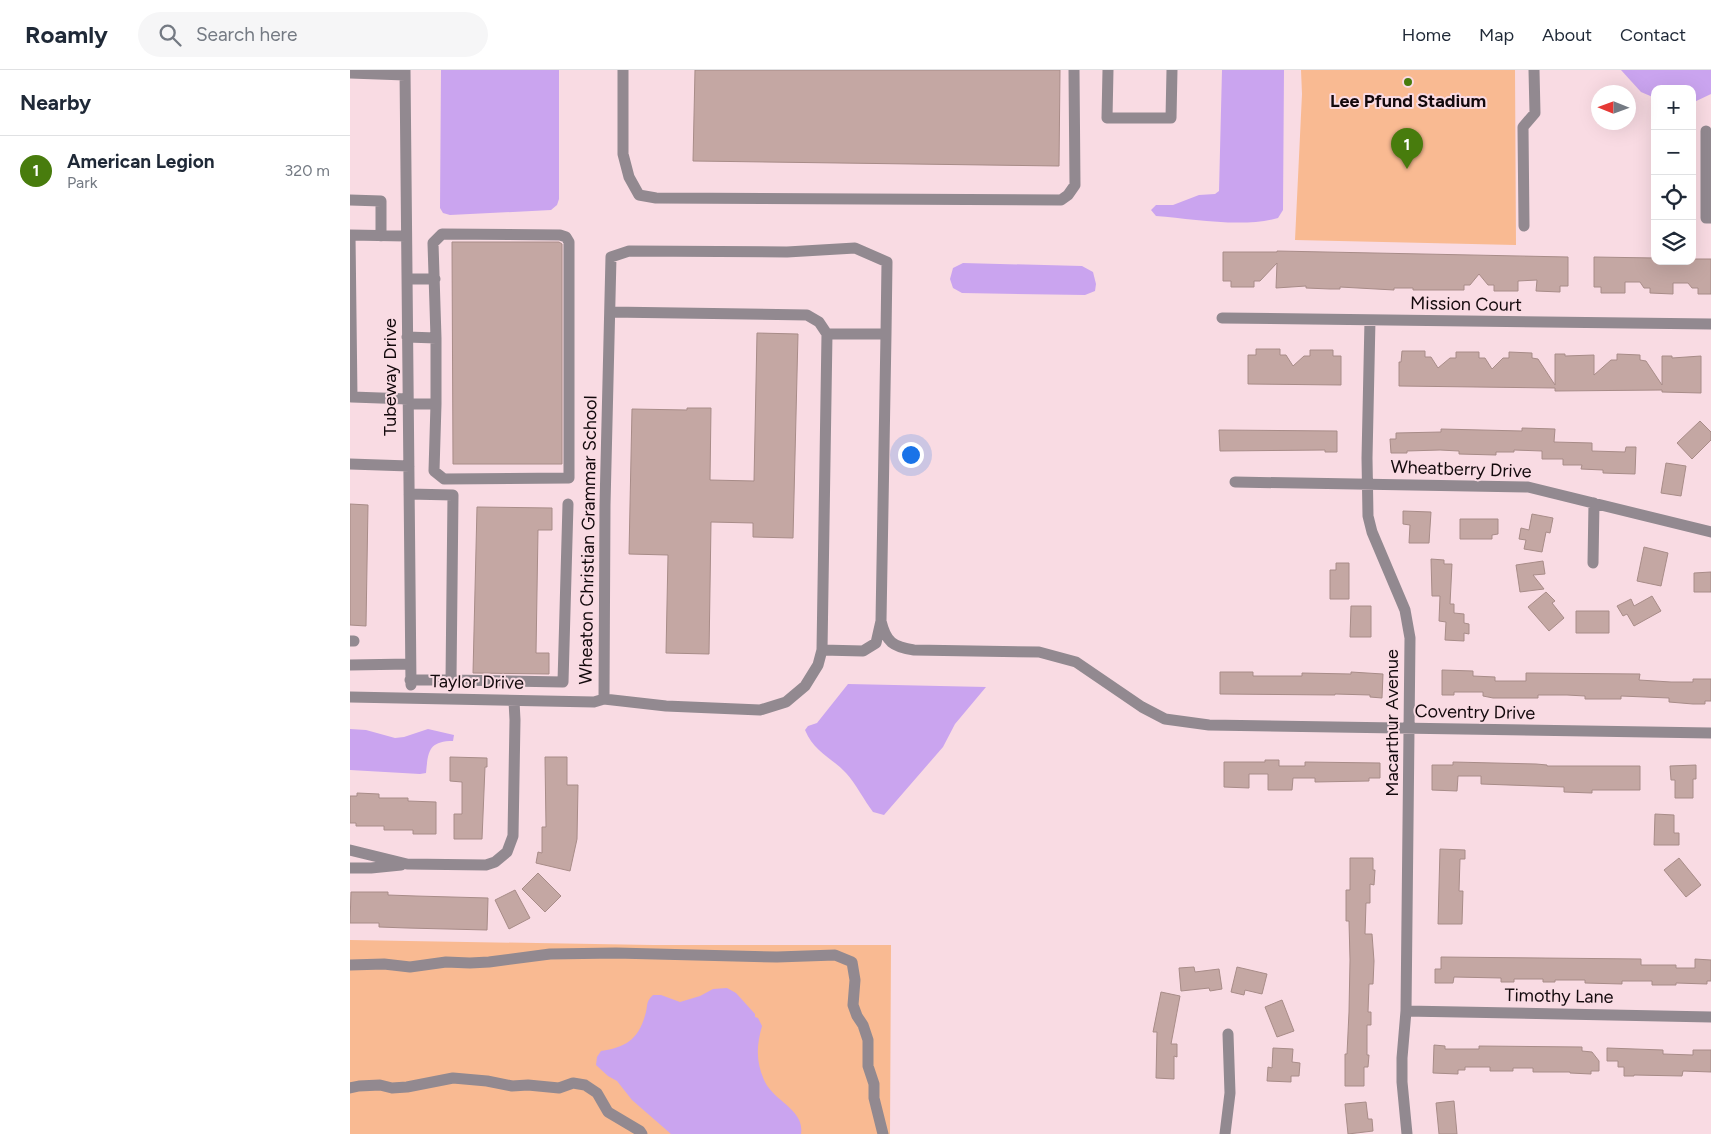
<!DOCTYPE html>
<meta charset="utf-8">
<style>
:root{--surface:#fff;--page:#f6f6f7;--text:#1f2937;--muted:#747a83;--line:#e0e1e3;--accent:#487c0d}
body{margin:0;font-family:Figtree,sans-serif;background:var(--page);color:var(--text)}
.controls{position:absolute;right:15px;top:15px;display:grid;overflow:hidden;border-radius:10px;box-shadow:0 5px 20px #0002}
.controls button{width:45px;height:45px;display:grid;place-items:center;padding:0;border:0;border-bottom:1px solid var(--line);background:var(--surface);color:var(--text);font:25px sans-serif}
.compass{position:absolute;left:1241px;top:15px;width:45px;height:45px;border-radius:50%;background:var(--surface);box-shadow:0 5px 20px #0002;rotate:271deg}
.you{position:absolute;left:560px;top:384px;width:18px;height:18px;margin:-12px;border:4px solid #fff;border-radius:50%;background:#1a73e8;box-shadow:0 0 0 8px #1a73e833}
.badge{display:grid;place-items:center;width:32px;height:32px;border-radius:50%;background:var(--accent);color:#fff;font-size:16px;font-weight:700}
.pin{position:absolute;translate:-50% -41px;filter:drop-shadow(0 1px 2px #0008)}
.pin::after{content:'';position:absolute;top:26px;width:18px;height:15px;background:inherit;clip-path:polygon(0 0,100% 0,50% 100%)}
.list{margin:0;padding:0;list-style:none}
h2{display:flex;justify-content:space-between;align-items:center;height:65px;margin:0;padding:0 20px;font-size:21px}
h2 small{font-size:16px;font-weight:400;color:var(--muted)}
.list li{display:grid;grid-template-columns:32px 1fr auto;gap:15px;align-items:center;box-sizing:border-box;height:70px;padding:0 20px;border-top:1px solid var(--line)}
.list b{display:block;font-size:19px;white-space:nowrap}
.list p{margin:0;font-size:16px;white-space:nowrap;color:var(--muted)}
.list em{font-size:16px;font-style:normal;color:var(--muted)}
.icon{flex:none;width:28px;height:28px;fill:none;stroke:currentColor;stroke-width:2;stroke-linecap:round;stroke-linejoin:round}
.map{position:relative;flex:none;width:1361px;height:1064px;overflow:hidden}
header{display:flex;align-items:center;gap:30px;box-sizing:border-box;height:70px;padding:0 25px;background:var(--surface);border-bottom:1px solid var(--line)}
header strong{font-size:24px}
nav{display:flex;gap:28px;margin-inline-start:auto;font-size:18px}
.search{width:350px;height:45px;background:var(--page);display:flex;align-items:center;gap:12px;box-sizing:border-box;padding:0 18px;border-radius:28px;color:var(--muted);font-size:19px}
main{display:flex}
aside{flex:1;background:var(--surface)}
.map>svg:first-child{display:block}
.green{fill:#f9ba92}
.water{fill:#caa4ef}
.building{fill:#c4a7a3;stroke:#a88c88}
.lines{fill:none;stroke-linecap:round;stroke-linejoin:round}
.minor{stroke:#928990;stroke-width:11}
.poi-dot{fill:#487c0d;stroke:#f9dbe3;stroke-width:2}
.labels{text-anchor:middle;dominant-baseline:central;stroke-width:4;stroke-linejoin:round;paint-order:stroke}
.poi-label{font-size:18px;font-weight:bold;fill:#13090c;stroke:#f9dbe3}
.street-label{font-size:18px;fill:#13090c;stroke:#f9dbe3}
</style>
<header>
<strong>Roamly</strong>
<div class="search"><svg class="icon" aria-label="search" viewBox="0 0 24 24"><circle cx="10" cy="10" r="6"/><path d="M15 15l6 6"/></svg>Search here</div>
<nav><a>Home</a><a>Map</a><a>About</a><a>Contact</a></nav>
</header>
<main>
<aside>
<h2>Nearby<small></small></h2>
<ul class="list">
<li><span class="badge">1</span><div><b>American Legion</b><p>Park</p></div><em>320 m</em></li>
</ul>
</aside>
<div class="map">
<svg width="1361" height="1064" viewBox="0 0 1361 1064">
<rect width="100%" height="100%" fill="#f9dbe3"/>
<path class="green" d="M951,0h214l1,175 -221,-5 7,-146z
M0,870l303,5h238l-1,189h-540z"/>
<path class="water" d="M91,0h118v129l-2,6 -6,5 -101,5 -7,-2 -3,-5z
M872,0h62l-1,140 -5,8c-35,10 -85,1 -122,-2l-5,-6 5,-5h17l26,-10 16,-1 4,-3z
M1271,0h90v24l-19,9v-14h-37v9l-14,-6z
M613,193l119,3 11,6 3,12 -1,7 -10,4 -123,-2 -9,-5 -3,-9 3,-11z
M498,614l138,3 -31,37 -12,23 -59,68 -11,-3c-9,-12 -17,-28 -27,-39 -15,-16 -32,-21 -41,-43l3,-4 9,-3z
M0,659l16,1 29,8 9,-1 24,-8 26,6 -1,6c-24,0 -25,10 -27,32l-6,1 -70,-4z
M377,918l9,5 19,21v3l3,1 4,8c-6,21 -6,37 3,56 10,20 40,28 36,52h-130l-39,-34 -15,-19 -9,-5 -12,-11 1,-8 4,-6c26,-4 38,-12 45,-39 2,-9 0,-10 7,-17h8l19,7 20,-6 13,-7z"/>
<path class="building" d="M345,0h365l-1,96 -366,-5z
M102,172h107l3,2v220h-109z
M927,181l291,6v29h-8v6l-24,-1 1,-11 -19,1v10h-24v-6h-6l-9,-11 -9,11h-6v5h-51v-2h-19v2l-54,-3v2h-10l-24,-1v-2l-30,2 1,-25 -17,18h-6v6h-23v-6h-8v-29h54z
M1244,187l61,1v3h37v-2h19v35h-13v-6h-6l-4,-5h-15v11l-23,-1v-5h-6l-4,-6h-15v11h-24v-6h-7z
M407,263l41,1 -5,204 -40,-1v-14l-42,-1 -2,132 -43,-1 2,-98 -39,-1 3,-145 55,1v-2h24l-1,72 44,1z
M906,279h24v6h6l7,11 11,-10h6v-6h23v6h8v29l-93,-1v-29h8z
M1052,281h23v6h6l7,11 12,-10h6v-6h23v6h6l7,11 11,-11h6v-6l23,1v5l6,1 17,26v-31h10v2l29,-1v20l17,-15h6v-6l23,1v5l6,1 16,24v-29h10v2l29,-2v37l-39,-1v-2l-107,1v-3l-156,-2v-24h2z
M1350,351l11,11v8l-19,19 -15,-16z
M1172,358l33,1 -1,13 38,1v8l33,1 1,-5h10l-1,27 -32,-1v-3l-22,-1 1,-4h-19v-6h-21v-8l-28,-1v2h-18v3l-37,-1v-3l-19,-1 -33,1v2h-16l-1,-14h6v-6l45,-1v-3l81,2z
M869,360l118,1v21h-12v-2l-105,1z
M1316,393l20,3 -5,30 -20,-3z
M0,434l18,1 -2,121 -16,-1z
M127,437l75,1v22h-14l-2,123h13v21l-76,-1z
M1053,441l28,1 -2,31h-20l1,-18 -7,-1z
M1182,444l21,4 -3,15 -4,-1 -4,20 -18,-3 2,-9 -7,-1 2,-11 8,2z
M1110,449h38v15l-6,1v4h-32z
M1294,477l24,6 -7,33 -24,-5z
M1081,489l13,1v4h8l-2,40h4v9l10,1v9l5,1v10l-5,-1v8l-19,-1 1,-18 -7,-1 1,-25h-8z
M1193,491l2,13 -12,1 11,14 -24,3 -4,-27z
M986,493h13v36h-19v-29h6z
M1361,502v20h-17v-19z
M1196,522l9,9 -3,2 12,15 -15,13 -21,-24z
M1302,526l9,15 -27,15 -7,-12 -4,2 -6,-10 14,-7 3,7z
M1001,536h20v31h-21z
M1226,541h33v22h-33z
M1092,600l31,1v5l22,1v4h31v-8l114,1 -1,6 32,2h22v-3h18v22h-6v3h-12l-24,-2v-4l-48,-2v3h-36v-3l-18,-1h-29v3h-45l-10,-2v-4h-29v3h-12z
M870,602h33v4h49v-3l49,1v-2l32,2 -1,24 -12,-1v-2l-35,-1v1l-115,-1z
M100,687l37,1v9h-2l-3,72h-28v-25h8v-32l-12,-1z
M195,687h22v28h11l-1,54 -7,32 -34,-8 2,-11 4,1v-26h4z
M915,690h14v6h26v-4l75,1v15h-11v3l-54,1v-4h-22l-1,12h-24v-16h-19v14l-25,-1v-25h41z
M1103,692l83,2 11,1v1h93v24h-48v3l-28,-1v-5l-83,-3v-8h-23l-1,15 -25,-1v-25h21z
M1346,695v14h-3v19h-18v-18h-4l-1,-14z
M7,723l22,1v4h29v3l28,1v32h-23v-4h-29v-4h-28v-3h-6v-27h7z
M1305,744l19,1v18h5v12h-25z
M1090,779l25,1v9h-5l-1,32h4l-1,33h-24z
M1000,788h23v12h2l-1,15 -4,-1v19h-4l-1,31h7l2,27 -1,23h-4l-1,28h3v13h-4v30h2l-1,12h-4v19h-19v-32h2l2,-42 1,-52 -1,-39h-3v-31h4z
M1329,788l22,27 -15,12 -22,-27z
M188,803l23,23 -16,16 -23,-23z
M165,820l15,28 -21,11 -14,-29z
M1,822h37v3l28,1 72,2 -1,32 -80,-2 -28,-1v-4h-29z
M1091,887l200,2v6h35v3h19v-9l16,1v21h-4v3l-31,-1v2h-24v-4h-30v3l-37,-1v-3h-30v2h-12v-3h-29v3h-13v-4l-47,-1 -1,6h-18v-14h6z
M844,897l1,5 24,-3 3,20 -12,2 -1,-3 -28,3 -2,-23z
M887,897l30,7 -5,20 -17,-4 -1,5 -13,-3z
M811,922l19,4 -9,48h6v13l-3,-1v23l-18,-1 1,-46h-4z
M932,930l12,31 -17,6 -12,-30z
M1084,975l11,1v3h34v-3l103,1v4l10,1 7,9v10h-8v3l-21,-1v-1h-37v-4h-20v3h-23v-4h-25v3h-7v4l-25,-1z
M923,978l20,1 -1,13 8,1 -1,13h-8v6l-24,-1 1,-14 4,1z
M1257,978l56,2v4l30,1v-5h18v22l-28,-1 -1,5 -48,-1v1h-10v-9h-6v-6h-11z
M1104,1031l3,33h-18l-3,-31z
M1016,1032l2,17h4l1,12 -25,3 -3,-30z"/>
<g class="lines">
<path class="minor" d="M55,0l6,615
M273,0v84l6,23 10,18 17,3 405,2 7,-5 7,-10 -1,-115
M758,0l-1,48h64l1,-48
M0,3l55,2
M1356,61v87h5
M0,130l31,1v35
M1174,156l-1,-99 12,-14 -1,-43
M56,166l-56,-1 2,162 56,2
M57,209h28
M872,248l489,6
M1020,250l-3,138 1,58 4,16 33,78 5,28 -4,373 -4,47v24l5,52
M57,267l29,1v66h-28
M86,334l-2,67 10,8 125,-1v-236l-3,-5 -6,-2 -118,-1 -9,9 3,95
M0,394l59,2
M885,412l293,5 183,45
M59,424l44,1 -2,185h-41
M1243,493l1,-60
M531,551c5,21 12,26 33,29l125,2 37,10 66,45 23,12 44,6 502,8
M0,571h4
M472,580l41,1 13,-8 5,-22 5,-287h-59
M0,595l60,-1
M101,610l112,2 5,-178
M0,627l244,5 10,-3 62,7 94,4 26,-8 19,-16 13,-21 4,-15 5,-316 -8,-12 -12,-7 -197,-3
M254,629l1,-194 6,-248 18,-6 158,1 68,-4 32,14 -1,72
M0,780l57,14 79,1 9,-3 12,-10 6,-16 2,-116 -1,-19
M0,798h21l30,-3
M0,895l34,-1 26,3 36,-5 24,1 19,-1 61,-8 66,-1 161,4 58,-2 17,7 3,18 -2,25 4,11 6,9 5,15v26l6,18v14l9,36
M1056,941l305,6
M0,1018l9,-2 21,-1 12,3 15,-1 46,-9 34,3 25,5 16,-1 31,3 14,-5 12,2 12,8 11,19 32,19 2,3
M875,1064l5,-41 -2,-59"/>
</g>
<circle class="poi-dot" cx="1058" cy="12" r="5"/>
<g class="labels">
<g class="poi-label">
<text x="1058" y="31">Lee Pfund Stadium</text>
</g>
<g class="street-label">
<text transform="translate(1116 234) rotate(1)">Mission Court</text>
<text transform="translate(40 307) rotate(-90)">Tubeway Drive</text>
<text transform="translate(1111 399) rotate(2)">Wheatberry Drive</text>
<text transform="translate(238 470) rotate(-89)">Wheaton Christian Grammar School</text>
<text transform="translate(127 612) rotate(1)">Taylor Drive</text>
<text transform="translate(1125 642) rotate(1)">Coventry Drive</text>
<text transform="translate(1042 653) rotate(-90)">Macarthur Avenue</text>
<text transform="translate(1209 926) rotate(1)">Timothy Lane</text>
</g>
</g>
</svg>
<div class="controls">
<button>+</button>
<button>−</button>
<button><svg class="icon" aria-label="locate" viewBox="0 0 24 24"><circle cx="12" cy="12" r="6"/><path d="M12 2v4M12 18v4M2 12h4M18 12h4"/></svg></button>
<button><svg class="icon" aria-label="layers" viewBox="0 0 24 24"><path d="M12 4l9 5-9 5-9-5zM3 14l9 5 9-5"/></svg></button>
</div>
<svg class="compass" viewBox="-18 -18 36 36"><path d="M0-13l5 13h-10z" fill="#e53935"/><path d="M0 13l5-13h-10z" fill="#747a83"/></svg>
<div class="you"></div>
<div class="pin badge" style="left:1057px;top:99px">1</div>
</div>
</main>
